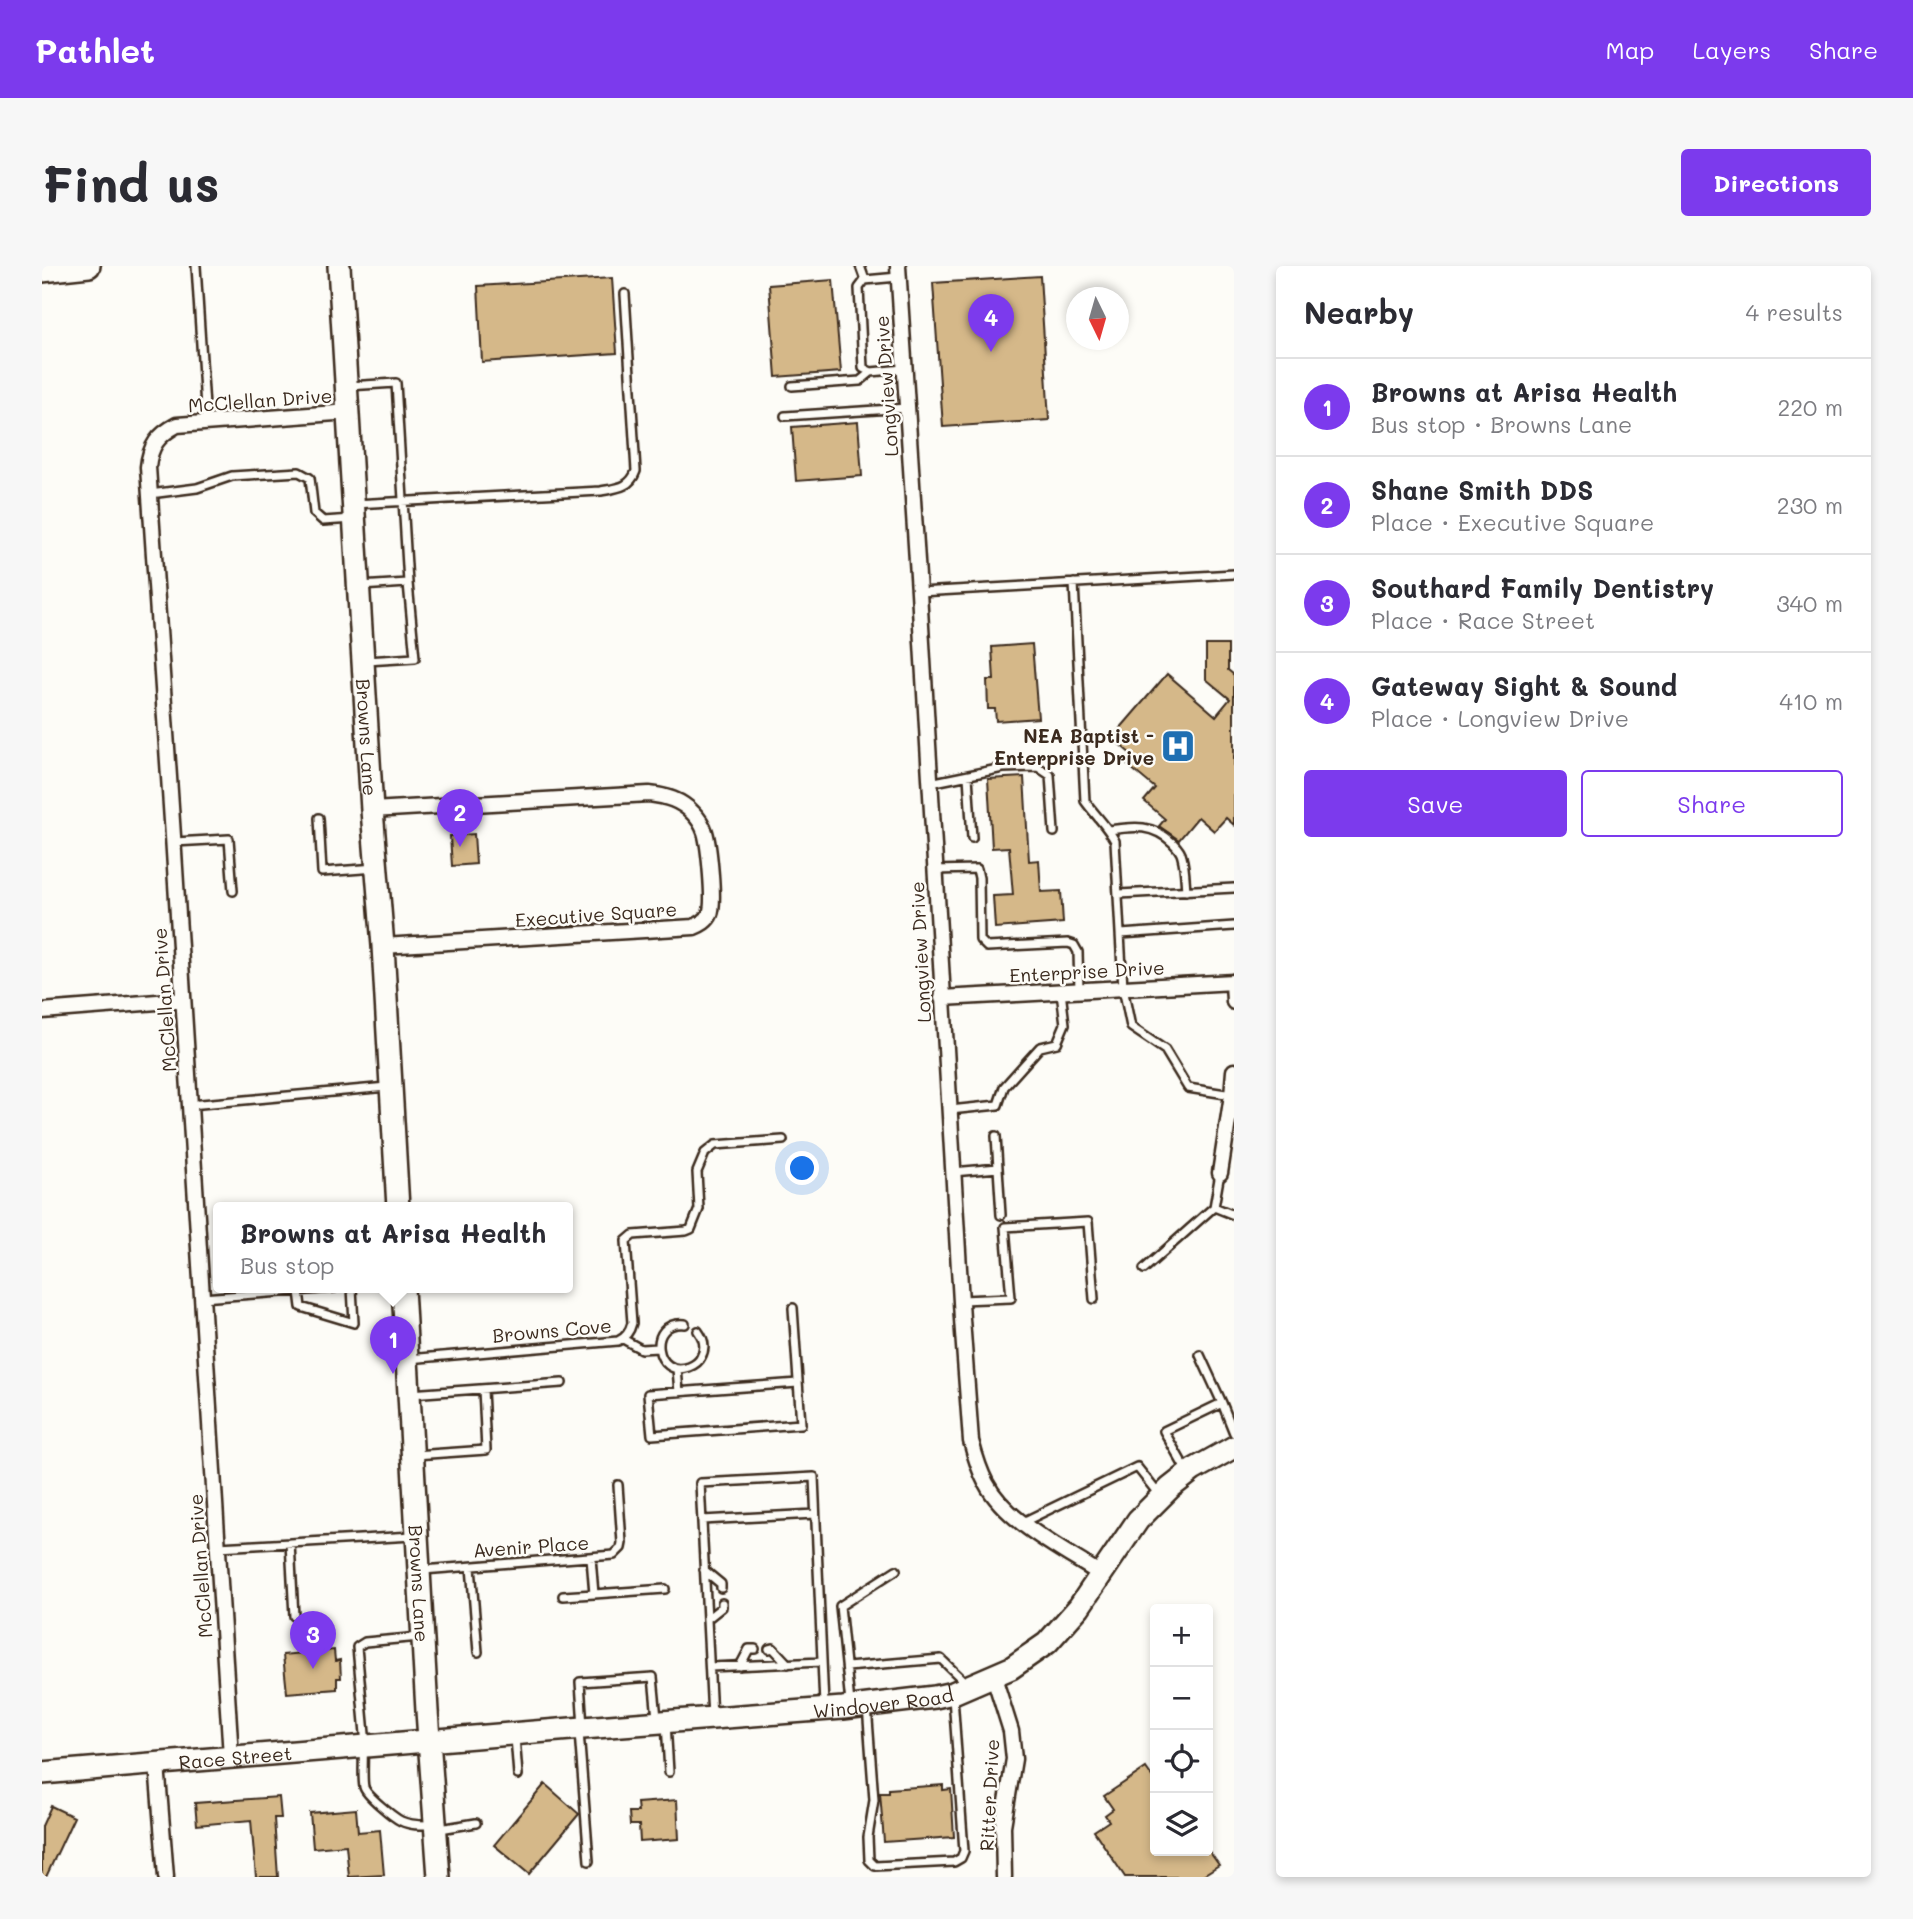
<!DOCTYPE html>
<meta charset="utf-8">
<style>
:root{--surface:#fff;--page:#f7f7f7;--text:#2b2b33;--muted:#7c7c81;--line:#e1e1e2;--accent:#7c3aed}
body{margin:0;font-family:Mali,sans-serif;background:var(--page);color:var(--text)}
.controls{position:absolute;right:21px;bottom:21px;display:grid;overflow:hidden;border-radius:7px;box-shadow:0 4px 10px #0003}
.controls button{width:63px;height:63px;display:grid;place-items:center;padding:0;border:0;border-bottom:2px solid var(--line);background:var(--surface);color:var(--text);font:35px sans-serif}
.compass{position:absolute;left:1024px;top:21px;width:63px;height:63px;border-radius:50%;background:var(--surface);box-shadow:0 4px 10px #0003;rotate:175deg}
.you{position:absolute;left:761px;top:903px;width:24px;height:24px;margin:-18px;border:5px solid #fff;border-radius:50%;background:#1a73e8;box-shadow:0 0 0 10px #1a73e833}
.badge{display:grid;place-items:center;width:46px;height:46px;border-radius:50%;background:var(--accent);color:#fff;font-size:23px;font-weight:700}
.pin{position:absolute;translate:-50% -58px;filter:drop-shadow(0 2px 4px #0008)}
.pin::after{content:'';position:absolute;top:37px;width:24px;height:21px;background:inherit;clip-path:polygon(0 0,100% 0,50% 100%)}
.popup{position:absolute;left:171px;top:936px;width:360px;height:91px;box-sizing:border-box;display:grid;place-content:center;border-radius:7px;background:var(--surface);filter:drop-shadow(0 2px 5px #0005);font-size:23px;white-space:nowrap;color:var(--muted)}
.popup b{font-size:26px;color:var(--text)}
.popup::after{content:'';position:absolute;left:50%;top:100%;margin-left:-14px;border:14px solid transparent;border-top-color:var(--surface)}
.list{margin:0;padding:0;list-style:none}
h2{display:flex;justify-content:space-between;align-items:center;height:91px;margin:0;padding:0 28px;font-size:30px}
h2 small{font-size:23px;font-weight:400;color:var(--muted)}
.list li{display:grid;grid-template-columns:46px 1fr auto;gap:21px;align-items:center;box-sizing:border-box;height:98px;padding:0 28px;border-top:2px solid var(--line)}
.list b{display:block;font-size:26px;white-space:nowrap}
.list p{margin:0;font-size:23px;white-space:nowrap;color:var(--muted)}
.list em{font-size:23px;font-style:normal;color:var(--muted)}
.actions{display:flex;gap:14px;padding:21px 28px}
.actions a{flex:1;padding:16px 0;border:2px solid var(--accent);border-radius:7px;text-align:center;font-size:24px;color:var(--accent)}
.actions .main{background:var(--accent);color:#fff}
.icon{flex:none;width:38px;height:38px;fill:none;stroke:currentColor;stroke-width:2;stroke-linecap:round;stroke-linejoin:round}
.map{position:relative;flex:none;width:1192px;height:1611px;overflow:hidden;border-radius:7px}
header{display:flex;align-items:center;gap:42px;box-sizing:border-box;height:98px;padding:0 35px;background:var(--accent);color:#fff}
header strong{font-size:33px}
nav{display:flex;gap:38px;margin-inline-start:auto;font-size:24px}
.intro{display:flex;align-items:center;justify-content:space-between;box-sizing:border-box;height:168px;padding:0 42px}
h1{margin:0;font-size:49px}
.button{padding:18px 32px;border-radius:7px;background:var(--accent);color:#fff;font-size:24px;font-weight:700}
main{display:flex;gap:42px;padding:0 42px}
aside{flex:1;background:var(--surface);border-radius:7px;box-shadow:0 4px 10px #0003}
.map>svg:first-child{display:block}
.building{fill:#d5b889;stroke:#3b2a1e;stroke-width:2}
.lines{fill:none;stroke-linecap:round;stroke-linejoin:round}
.lane-casing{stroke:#3b2a1e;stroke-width:12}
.street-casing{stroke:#3b2a1e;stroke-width:19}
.secondary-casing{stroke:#3b2a1e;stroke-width:26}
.lane{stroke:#fdfcf7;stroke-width:7}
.street{stroke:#fdfcf7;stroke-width:14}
.secondary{stroke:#fdfcf7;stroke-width:21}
.labels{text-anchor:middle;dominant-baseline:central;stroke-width:5;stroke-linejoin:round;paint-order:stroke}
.street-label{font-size:19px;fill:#3b2a1e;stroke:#fdfcf7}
.poi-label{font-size:19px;font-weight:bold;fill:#3b2a1e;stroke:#fdfcf7;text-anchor:end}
</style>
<header>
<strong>Pathlet</strong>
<nav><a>Map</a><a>Layers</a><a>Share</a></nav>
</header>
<div class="intro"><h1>Find us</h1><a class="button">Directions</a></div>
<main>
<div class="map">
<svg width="1192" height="1611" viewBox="0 0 1192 1611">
<rect width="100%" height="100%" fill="#fdfcf7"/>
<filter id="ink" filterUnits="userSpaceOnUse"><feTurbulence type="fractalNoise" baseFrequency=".0143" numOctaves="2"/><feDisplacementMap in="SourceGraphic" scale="14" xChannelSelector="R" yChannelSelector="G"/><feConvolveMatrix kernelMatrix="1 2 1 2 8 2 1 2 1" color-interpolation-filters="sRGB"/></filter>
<g filter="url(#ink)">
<path class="building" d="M998,10l9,144 -106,7 -10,-144z
M570,12l5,75 -135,9 -4,-76z
M791,14l8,92 -65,5 -7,-92z
M816,156l4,54 -66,5 -4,-54z
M990,378l6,74 -42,3 -1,-12h-7l-1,-29h7l-2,-33z
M1164,379h22v25l6,5v150l-8,-7 -12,13 -16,-14 -19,23 -20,-14 6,-7 -21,-18 11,-13 -30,-25 7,-8 -20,-17 55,-64 49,42 14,-17 -24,-20z
M982,511l5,84 10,-1 2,32 20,-1 2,32 -68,5 -2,-32 20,-1 -4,-48 -17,1 -4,-69z
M432,568l2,30 -24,2 -2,-30z
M292,1384l1,11 5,-1 1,18h-4v11l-50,4 -4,-38z
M1104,1502l9,13v70h54l10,14 -19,12h-75l-31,-46 15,-10 -4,-6 8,-6 -9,-13z
M503,1518l34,30 -50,60 -35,-29z
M901,1519v5l8,-1 3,48 -70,5 -4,-49h9v-4z
M237,1531l2,21h-7l4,59h-22l-5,-57 -54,5 -2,-22z
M635,1534l2,39 -39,3 -1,-17h-9l-1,-13h9l-1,-9z
M9,1540l23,11 -28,60h-4v-51z
M314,1543l2,23 22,-2 4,45 -35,2 -3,-32 -33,3 -3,-35z"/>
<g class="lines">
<g class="lane-casing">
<path id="lane" d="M154,0l10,157
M818,0l5,14
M856,11l-33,3 -6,8 4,80 8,4 33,-3
M306,120l48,-3 12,200 7,75 -49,3
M750,120l68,-5 11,-9
M743,150l122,-8
M108,228l47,-6 35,-12 67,-4 11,6 4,35 9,8 30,-2
M312,238l247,-13c16,-3 29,-3 35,-20l-11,-177
M1032,317l11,218c10,14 22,25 30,40l8,147 8,39 34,23 23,38 44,7
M318,320l48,-3
M877,326l315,-18
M926,510l4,62
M888,517l73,-15 35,-1 12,8 4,57
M277,552l3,54 54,-4
M1067,564c26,-4 44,-6 64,13 4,4 8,8 9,14 3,10 3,23 4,34
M132,576l55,-3 4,52
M892,604l43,-1 2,9 1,62 7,7 81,-4 6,2 4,7 1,38
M1077,628l115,-6
M1079,668l113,-8
M148,839l197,-18
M908,844l48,-5 6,-18 36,-40 17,-4 8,-19 -4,-32
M954,870l2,32
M911,906l45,-4 3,47
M1172,941l20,8
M1102,1003l70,-62 6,-34
M257,1025l2,16 53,16 -2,-35
M160,1032l132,-10
M919,1034l50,-2 -6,-71 83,-5 6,77
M751,1042l8,116 -149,11 -4,-41 150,-11
M643,1058c-40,-4 -30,56 4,43 5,-2 10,-5 12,-10 5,-9 3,-18 -3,-26
M581,1073l18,10 17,-1
M1158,1089l22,48
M366,1093l210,-18c7,-3 12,-10 14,-18l-6,-82 7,-6 53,-4 5,-2 8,-20 -2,-37 8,-19 10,-8 68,-5
M635,1103l2,23
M368,1128l152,-11
M373,1189l71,-5 -3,-61
M1144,1204l-22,-39 58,-28 12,30
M660,1254l113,-6
M979,1257l116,-56 23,29
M248,1277l4,73
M176,1281l195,-11
M549,1292l3,36 71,-5
M429,1301l7,85
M381,1304l191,-15 7,-7 1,-5 -4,-58
M662,1304l17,14v4
M521,1330l31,-2
M665,1353l15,-12v-4
M727,1383l4,-1 15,16
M698,1400l9,-17h6
M668,1401l112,-5
M805,1401l94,-8 26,25
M808,1437l-10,-97 56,-36
M825,1440l7,94 -6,37 1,23 6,6 79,-4 7,-4 3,-7 -11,-154
M670,1451l-12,-234 114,-6 10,228
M624,1457l3,49
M541,1461l-3,-45 73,-5 4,41
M537,1466l10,129
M473,1471l3,38
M324,1479l-9,-98 8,-5 55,-5
M321,1482c1,11 -1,30 1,39 2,8 29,30 37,34 10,5 23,4 33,4
M398,1563l36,-6"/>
</g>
<g class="street-casing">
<path id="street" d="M856,0l21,326 43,727 9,122c4,15 8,29 15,42 20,39 79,68 116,92
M330,544l277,-16c17,2 32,6 44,19 5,5 10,13 12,19 4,13 10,71 5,82 -3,7 -9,10 -16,13l-311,19
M1191,716l1,20
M900,732l292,-16
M0,745l141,-11
M1178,907l12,-78 2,-24
M952,1411l17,54 3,28 -11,67 1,51
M189,1491l-58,-921 -25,-369c2,-21 10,-32 29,-42l172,-13
M115,1498l9,113"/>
</g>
<g class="secondary-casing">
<g id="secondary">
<path id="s1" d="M297,0l33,544 11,136 15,262"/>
<path d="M0,5l47,-5"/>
<path id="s2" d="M361,1022l24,423 12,166"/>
<path id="s3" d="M0,1507l541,-45 260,-20 92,-11 18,-4 58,-25 36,-25 32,-36 59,-87 32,-32 23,-18 41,-23"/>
</g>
</g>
<use href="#lane" class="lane"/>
<use href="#street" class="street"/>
<use href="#secondary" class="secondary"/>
</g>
</g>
<defs>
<g id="hospital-square" transform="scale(1.75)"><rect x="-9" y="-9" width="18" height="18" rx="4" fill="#1f6fb2" stroke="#fdfcf7"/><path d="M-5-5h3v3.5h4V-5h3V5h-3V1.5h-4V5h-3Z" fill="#fff"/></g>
</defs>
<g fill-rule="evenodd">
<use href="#hospital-square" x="1136" y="480"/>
</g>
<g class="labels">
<g class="street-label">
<text transform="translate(844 120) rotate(-94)">Longview Drive</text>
<text transform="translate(218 134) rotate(-4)">McClellan Drive</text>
<text stroke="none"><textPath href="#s1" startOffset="472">Browns Lane</textPath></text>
<text transform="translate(554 648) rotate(-4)">Executive Square</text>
<text transform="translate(878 686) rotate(-93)">Longview Drive</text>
<text transform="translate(1045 705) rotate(-3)">Enterprise Drive</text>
<text transform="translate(122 734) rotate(-94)">McClellan Drive</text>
<text transform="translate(510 1064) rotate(-5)">Browns Cove</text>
<text transform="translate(489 1280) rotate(-4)">Avenir Place</text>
<text transform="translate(158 1300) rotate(-94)">McClellan Drive</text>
<text stroke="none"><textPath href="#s2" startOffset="296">Browns Lane</textPath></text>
<text stroke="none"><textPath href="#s3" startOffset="844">Windover Road</textPath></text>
<text stroke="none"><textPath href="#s3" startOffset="194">Race Street</textPath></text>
<text transform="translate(947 1529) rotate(-87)">Ritter Drive</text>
</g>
<g class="poi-label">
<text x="1112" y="469">NEA Baptist -<tspan x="1112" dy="22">Enterprise Drive</tspan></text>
</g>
</g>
</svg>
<div class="controls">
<button>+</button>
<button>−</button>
<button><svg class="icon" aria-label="locate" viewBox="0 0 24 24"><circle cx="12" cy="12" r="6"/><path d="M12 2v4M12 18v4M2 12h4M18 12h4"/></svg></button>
<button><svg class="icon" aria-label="layers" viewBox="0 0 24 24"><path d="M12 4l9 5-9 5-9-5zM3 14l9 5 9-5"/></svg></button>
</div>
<svg class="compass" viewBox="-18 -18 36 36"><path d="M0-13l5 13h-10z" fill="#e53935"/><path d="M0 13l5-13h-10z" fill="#7c7c81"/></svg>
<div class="you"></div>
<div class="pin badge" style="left:351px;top:1108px">1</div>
<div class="popup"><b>Browns at Arisa Health</b>Bus stop</div>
<div class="pin badge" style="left:418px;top:581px">2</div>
<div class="pin badge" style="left:271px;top:1403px">3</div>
<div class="pin badge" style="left:949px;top:86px">4</div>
</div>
<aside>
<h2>Nearby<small>4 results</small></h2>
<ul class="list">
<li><span class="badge">1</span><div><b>Browns at Arisa Health</b><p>Bus stop · Browns Lane</p></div><em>220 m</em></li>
<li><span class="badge">2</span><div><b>Shane Smith DDS</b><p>Place · Executive Square</p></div><em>230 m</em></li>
<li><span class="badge">3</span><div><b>Southard Family Dentistry</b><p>Place · Race Street</p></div><em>340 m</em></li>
<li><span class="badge">4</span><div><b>Gateway Sight &amp; Sound</b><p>Place · Longview Drive</p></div><em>410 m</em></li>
</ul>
<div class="actions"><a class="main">Save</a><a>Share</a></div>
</aside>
</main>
